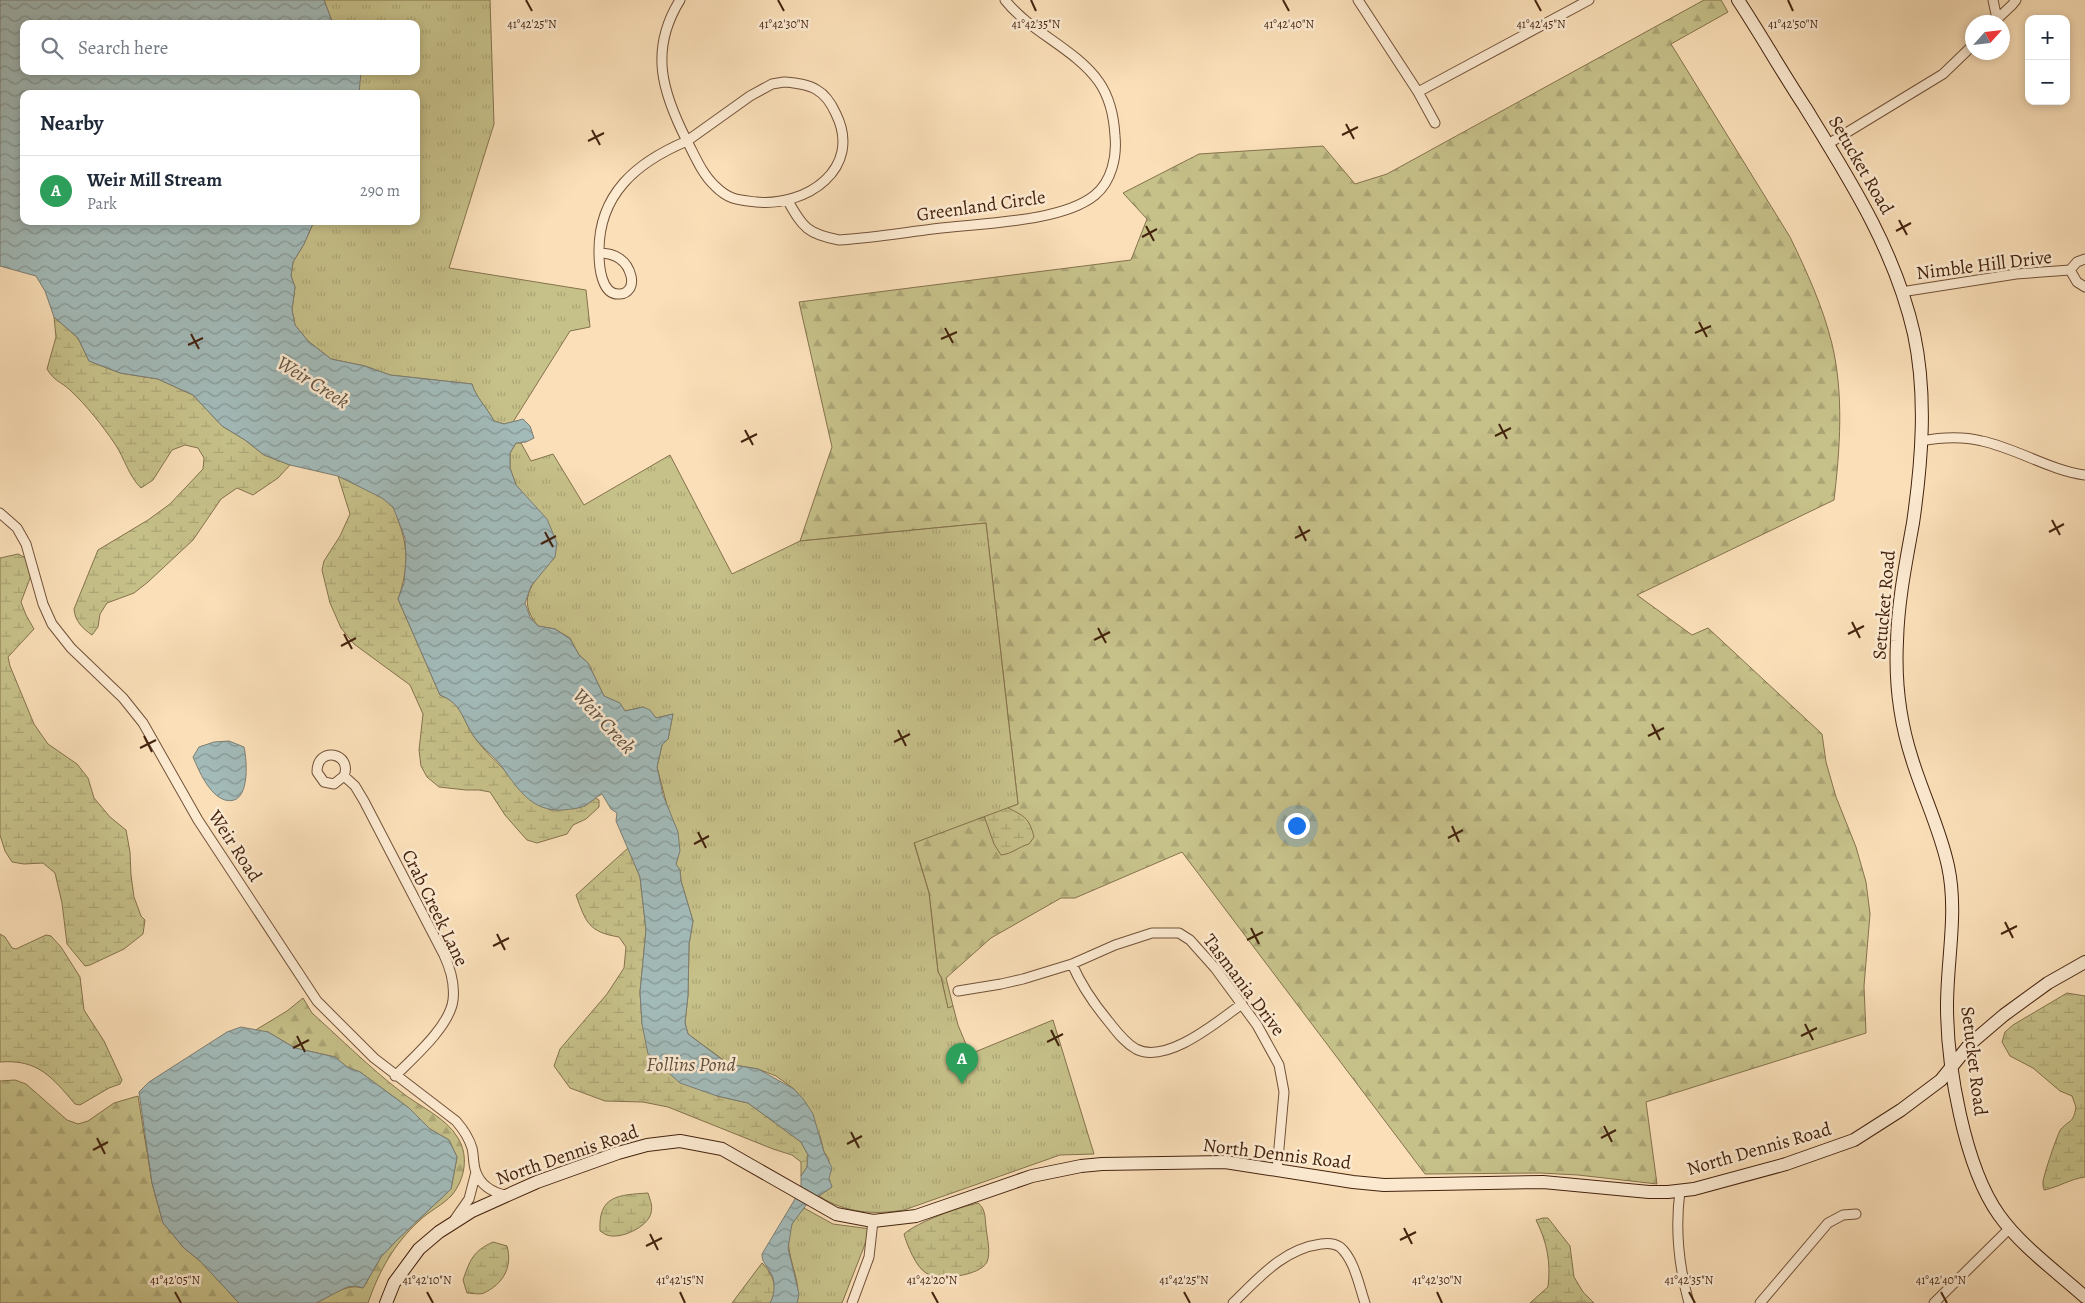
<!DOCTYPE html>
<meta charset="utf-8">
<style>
:root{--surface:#fff;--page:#f6f6f7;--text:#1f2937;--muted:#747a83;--line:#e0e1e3;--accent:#8f2418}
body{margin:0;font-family:Alegreya,serif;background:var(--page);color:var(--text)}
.controls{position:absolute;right:15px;top:15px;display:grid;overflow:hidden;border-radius:10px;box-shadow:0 2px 8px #0003}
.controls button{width:45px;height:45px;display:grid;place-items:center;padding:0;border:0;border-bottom:1px solid var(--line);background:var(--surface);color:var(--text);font:25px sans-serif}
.compass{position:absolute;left:1965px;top:15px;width:45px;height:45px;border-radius:50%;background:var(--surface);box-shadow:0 2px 8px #0003;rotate:63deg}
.you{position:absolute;left:1296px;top:825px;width:18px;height:18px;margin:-12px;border:4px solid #fff;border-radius:50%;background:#1a73e8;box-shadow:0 0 0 8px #1a73e833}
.badge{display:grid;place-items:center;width:32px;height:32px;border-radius:50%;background:var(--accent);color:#fff;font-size:16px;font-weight:700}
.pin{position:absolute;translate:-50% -41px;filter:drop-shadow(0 1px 2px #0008)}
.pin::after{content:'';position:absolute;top:26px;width:18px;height:15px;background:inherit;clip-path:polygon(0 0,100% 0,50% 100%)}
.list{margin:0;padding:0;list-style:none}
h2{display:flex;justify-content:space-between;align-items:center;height:65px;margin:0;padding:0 20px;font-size:21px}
h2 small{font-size:16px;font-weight:400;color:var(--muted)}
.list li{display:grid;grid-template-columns:32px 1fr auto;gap:15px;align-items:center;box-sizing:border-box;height:70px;padding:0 20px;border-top:1px solid var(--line)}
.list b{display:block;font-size:19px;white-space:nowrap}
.list p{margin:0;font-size:16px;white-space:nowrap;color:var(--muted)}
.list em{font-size:16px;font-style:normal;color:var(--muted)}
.icon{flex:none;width:28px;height:28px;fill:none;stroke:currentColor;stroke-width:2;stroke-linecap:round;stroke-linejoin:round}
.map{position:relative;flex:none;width:2085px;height:1303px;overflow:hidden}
.search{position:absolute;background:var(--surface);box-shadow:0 2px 8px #0003;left:20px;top:20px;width:400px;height:55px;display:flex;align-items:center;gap:12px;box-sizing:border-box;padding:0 18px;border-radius:10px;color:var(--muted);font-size:19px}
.panel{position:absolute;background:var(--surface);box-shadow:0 2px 8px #0003;left:20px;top:90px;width:400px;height:135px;border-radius:10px}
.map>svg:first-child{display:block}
.forest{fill:url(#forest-firs);stroke:#85724c}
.wetland{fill:url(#wetland-marsh);stroke:#85724c}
.park{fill:url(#park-tufts);stroke:#85724c}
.water{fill:url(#water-waves);stroke:#7c7e74}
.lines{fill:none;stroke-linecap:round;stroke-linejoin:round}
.street-casing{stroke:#725238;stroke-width:11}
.secondary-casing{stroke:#44230e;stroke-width:14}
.street{stroke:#fcead1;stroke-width:9}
.secondary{stroke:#fcead1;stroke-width:12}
.ticks{fill:none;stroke:#44230e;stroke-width:2}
.labels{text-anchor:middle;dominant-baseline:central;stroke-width:5;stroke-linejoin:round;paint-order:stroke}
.street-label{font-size:19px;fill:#44230e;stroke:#fcead1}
.water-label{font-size:20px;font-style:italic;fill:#605041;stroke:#fcead1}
.ticks-label{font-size:12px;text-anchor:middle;fill:#44230e;stroke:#fcead1;stroke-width:5;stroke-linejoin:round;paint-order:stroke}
</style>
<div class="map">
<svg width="2085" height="1303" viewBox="0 0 2085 1303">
<defs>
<pattern id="forest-firs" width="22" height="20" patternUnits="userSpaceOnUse" patternTransform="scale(1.25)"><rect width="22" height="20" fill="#c6c089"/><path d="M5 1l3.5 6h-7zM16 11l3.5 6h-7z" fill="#aba575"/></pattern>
<pattern id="wetland-marsh" width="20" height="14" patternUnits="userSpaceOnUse" patternTransform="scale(1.25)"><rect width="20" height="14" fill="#c6c089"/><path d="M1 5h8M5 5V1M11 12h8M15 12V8" fill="none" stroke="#aba575"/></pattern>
<pattern id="park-tufts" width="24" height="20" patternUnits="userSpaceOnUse" patternTransform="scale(1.25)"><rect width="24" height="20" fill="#c6c089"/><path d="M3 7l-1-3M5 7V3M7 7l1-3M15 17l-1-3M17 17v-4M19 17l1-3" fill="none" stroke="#aba575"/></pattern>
<pattern id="water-waves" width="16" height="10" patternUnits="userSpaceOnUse" patternTransform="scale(1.25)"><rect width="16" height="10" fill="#a2bab8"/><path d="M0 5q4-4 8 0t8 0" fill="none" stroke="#869794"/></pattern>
</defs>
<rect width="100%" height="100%" fill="#fadfb8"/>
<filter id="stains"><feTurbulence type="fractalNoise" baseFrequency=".004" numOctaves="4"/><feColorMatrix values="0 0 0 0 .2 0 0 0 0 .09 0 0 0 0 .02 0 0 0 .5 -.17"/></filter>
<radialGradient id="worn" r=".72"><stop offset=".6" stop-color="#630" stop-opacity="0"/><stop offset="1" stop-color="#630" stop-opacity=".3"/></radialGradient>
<path class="forest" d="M1704,0h17l7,12 -57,32 119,193c17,35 33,70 42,107 12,50 8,105 2,156l-197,95 55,40 16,-7 114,106 4,28 10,35 20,50 10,35 4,32 -6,72 2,47 -220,69 11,82 -79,-9 -38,-2 -115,1 -243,-322 -107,46h-14l-70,40 -45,40 7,28 -5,3 -7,-32 -3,-5 -9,-79 -15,-51 104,-38 -32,-281 -186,18 32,-94 -33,-145 332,-42 16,-41 -24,-26 76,-39 124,-8 32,38 32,-10z
M303,998l9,15c29,26 57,54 88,78 18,15 46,26 58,47 11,18 7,41 -6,57 -9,10 -23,16 -33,26 -25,23 -40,50 -51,82h-52c15,-7 30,-20 47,-15l18,-31 15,-16 55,-52 6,-32 -8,-17 -19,-11 -21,-21 -49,-36 -13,-5 -12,-10 -40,-9 -27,-16 -14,-1 33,-20z
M15,1080l11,4 41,36 11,4 10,-3 26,-18 24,-7 14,87 11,40 21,25 16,13 39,42h-239v-222z"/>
<path class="wetland" d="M54,317l24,21 11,23 31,12 38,6 35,16 29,31 23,14 19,15 26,10 -12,13 -25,17 -16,-7 -16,11 -28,41 -45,42 -14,11 -27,10 -7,11 -2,13 -6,8c-10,-7 -17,-14 -18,-26l24,-59 50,-30 22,-16 33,-35 1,-11 -6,-10 -13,-3 -13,5 -19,30 -12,8c-13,-13 -16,-29 -26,-44 -13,-19 -28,-38 -45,-54 -10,-9 -15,-8 -23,-21l9,-32z
M338,476c15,8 44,18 54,30 3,3 5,10 6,14 11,28 10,51 0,79l42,96c23,9 22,25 35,43 18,25 52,51 75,72l35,-4 10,-8 4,2v7l-13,12 -13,6 -6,9 -30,9 -10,-3 -9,-10 -13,-15 -15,-23 -11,-2h-13l-27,-3 -12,-10 -6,-11 -2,-16 4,-36 -13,-29 -56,-41 -13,-16 -11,-25 -8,-33 2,-9 16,-25 10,-22z
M18,554l12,6 2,13 -11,29 5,13 8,14 -26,28 2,9 24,58 14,20 29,20 11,14 6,20 16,19 16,13 4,22 1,23 3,22 7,19 4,4 -2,14 -19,15 -34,16 -5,1 -18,-22 -5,-41 -7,-30 -12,-10 -19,1 -12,-2 -7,-11 -5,-16v-277z
M1006,807c18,9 23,10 28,30l-5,7c-11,3 -17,10 -28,11l-7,-11 -11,-31z
M628,848l12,29 6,53 -6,62 2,32 75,72 31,7 53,39 7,13 -1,12 -6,9v-14l-9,-7 -19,-6 -105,-42 -25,-5 -38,-1 -35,-13 -16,-22 6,-17 47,-55 17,-26 2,-21 -7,-10c-30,-5 -33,-14 -43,-42z
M0,934l5,3 7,11 4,1 30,-14 5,1 10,11 19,30 4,33 20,31 18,39 -2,4 -11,4 -29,17 -5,-1c-23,-27 -37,-45 -75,-42z
M2067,993l18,3v181c-15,2 -26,10 -41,13 -1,-4 -1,-3 -1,-8 0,-5 15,-50 18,-53 9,-10 12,-5 15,-22l-4,-11 -12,-5 -27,-23 -23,-12 -8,-14 3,-10 8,-7z
M648,1193c2,7 5,12 3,20 -3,14 -31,27 -44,22 -3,-1 -5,-3 -7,-4 -2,-36 19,-36 48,-38z
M978,1203c8,6 7,16 8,24 1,11 5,25 1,35 -7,14 -48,19 -61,11 -10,-6 -19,-28 -22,-39 13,-12 56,-27 74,-31z
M1543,1218h5l22,28 4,31 9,15 11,11h-64l18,-16c3,-25 -1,-45 -12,-67z
M493,1242l14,4c6,21 -4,38 -23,47 -5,2 -12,0 -17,0l-4,-13c7,-20 10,-29 30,-38z
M762,1263c11,11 17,26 8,40h-38z"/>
<path class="park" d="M324,0h166l4,124 -45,144 137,22 4,37 -20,4 -57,91 -9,2 -10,-3c-6,-12 -19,-25 -22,-37l-82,-9 -25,-9 -34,-7 -23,-18 -13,-16 -3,-15 3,-23 -4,-11 2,-14 11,-18 10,-23h102v-127h-57v-2l1,-21h56v-47h-83z
M516,443h5l10,18 22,-7 31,51 86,-50 62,119 68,-33 186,-18 32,281 -104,39 15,50 9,79 3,5 7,31 5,-2 5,19 12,29 83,-34 41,134 -34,1 -156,55c-30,5 -59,3 -85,-14l13,-9 -4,-9 1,-19 -5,-7 -4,-16 -26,-47 -18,-13 -18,-7 -29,-5 -41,-30 -3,-11 3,-28 1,-51 4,-23 -12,-40 -1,-11 -4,-5 3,-14 -22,-84 5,-22 6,-6 5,-25 -17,4 -6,-7 -7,-4 -18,4 -6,-8 -15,-7 -16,-33 -9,-8 -9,-17 -15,-9 -17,-3c-24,-29 -3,-45 17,-69l-26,-56 -13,-16 -6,-17v-15z
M804,1208l29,16 38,5 -29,74h-45c6,-26 -17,-52 -5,-79 3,-6 8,-11 12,-16z"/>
<path class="water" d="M0,0h324l9,24h-309v47l337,1 -2,22h-335v127h290l-10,23 -11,18 -2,14 4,11 -3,23 3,15 13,16 23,18 34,7 25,9 82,9c3,12 16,25 22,37l10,3 19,-5 7,7 4,12 -8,4 -10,1 -6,10v15l6,17 31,34 10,24 -2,14 -24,29 -6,17 5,14 8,9 17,3 15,10 9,16 9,8 16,33 16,7 5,8 18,-4 7,3 6,8 17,-4 -5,25 -6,6 -5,22 6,28 15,37 2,19 -4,13 4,6 1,11 12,40 -4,23 -1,51 -3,28 3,11 40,30 30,5 36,20 10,11 9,14 11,38 8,16 -3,10 3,9 -25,17 -15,20 -4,24 11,46 -2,9h-27c5,-8 6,-23 0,-31 -4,-8 -8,-9 -8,-18l39,-65v-13l6,-9 1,-12 -7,-13 -53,-39 -31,-7 -37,-13 -32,-29 -6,-30 -2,-32 6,-62 -6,-53 -24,-56 1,-8 -6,-4 -9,-15c-6,3 -11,8 -16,11 -6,4 -16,4 -23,5 -33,2 -46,-23 -64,-47 -8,-9 -17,-16 -24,-25 -13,-18 -12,-34 -35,-43l-42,-96 6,-16 2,-24 -1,-21 -12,-31 -11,-9 -44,-22 -48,-11 -26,-10 -19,-15 -23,-14 -29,-31 -35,-16 -38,-6 -31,-12 -11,-23 -24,-21 -9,-26 -9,-15 -36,-10z
M229,741l15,6c3,13 7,60 -19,53 -16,-5 -26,-29 -32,-43l6,-10 15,-5z
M241,1027l27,5 27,16 40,9 12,10 13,5 49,36 21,21 19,11 8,17 -6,32 -55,52 -15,16 -18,31 -7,-2 -9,1 -31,16h-77l-39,-42 -16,-13 -21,-25 -11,-40 -13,-91 10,-10 78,-50z"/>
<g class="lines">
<g class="street-casing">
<path id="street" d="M1358,0l60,92 17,31
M1993,0l4,19
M1994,22l18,-17 4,-5
M784,82c11,1 24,2 33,8 9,5 15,15 19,24 27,55 -30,93 -80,88 -18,-2 -27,-2 -41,-16 -13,-12 -20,-30 -28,-45l63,-45 22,-12z
M1418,92l171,-92
M1828,144l115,-70 29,-28
M788,201c15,27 20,33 51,39 31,-2 62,-7 94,-11 44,-6 128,-6 162,-34 17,-14 22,-39 20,-59 -1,-19 -5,-38 -16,-54 -23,-33 -69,-50 -94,-82
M599,253c-1,-59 38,-91 88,-112 -25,-49 -38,-91 -7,-141
M599,253c16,0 28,7 32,23 1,4 1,8 -1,12 -2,3 -6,6 -10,6 -19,2 -21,-29 -21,-41z
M2070,270l7,12 8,5
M1901,292l115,-18 54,-4 7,-8 8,-3
M1921,441c21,-4 41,-5 61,0 36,8 67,29 103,34
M0,513l17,15 9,16 17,60 9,20 19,24 52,50 20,25 55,97 119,181 57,57 82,63c7,8 13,17 16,27 2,8 1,17 4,24 5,14 16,20 29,23
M344,776l-10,8 -10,-2 -7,-10c0,-27 36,-19 27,4l11,10 9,15 80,154c7,15 11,29 9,45 -3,26 -40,58 -58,76
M1072,964c9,21 22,40 37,58 8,10 16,21 27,27 31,16 82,-28 106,-45
M958,991l43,-7 22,-5 49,-15 43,-19 37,-12h27l11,7 25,28 42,57 22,40 5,27 -7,78
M1680,1191c-5,37 -1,76 9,112
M455,1219l14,-20 7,-27
M852,1303l17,-46 4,-36
M1233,1303c26,-25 50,-54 88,-59 6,-1 13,-1 19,3 14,12 19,38 25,56
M1760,1303l68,-80 15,-8 13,-1
M1934,1303l76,-75"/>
</g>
<g class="secondary-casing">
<path id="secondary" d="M1738,0c23,35 44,72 67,107 45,73 90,143 109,227 13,61 8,127 -1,189 -7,39 -15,78 -16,118 -2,39 3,81 15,118 11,36 28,70 36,107 10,46 -1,93 -1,140 0,59 17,160 52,209 22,31 57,56 86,82
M386,1303l8,-20 25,-34 20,-17 33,-21 65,-29 81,-29 29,-8 33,-4 42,8 114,65 37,7 43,-5 116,-40 49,-10 21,-2 123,-2 128,20 31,3 159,-3 106,10h19l26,-3 92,-25 68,-24 47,-30 40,-30 29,-36 34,-29 44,-32 37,-21"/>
</g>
<use href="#street" class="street"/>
<use href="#secondary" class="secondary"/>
</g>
<path class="ticks" d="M526,0l6,11M778,0l6,11M1031,0l5,11M1283,0l6,11M1535,0l6,11M1788,0l5,11M1346,124l8,15M592,130l8,15M1342,135l16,-8M588,141l16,-8M1899,220l8,15M1146,226l8,15M1896,231l15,-8M1142,237l15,-8M1699,322l8,15M945,328l8,15M1695,333l16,-7M191,334l8,15M941,339l16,-7M188,345l15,-7M1499,424l8,15M745,430l8,15M1495,436l16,-8M741,442l16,-8M2052,520l8,15M1299,526l7,15M545,532l8,15M2049,532l15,-8M1295,538l15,-8M541,544l15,-8M1852,622l8,16M1098,628l8,15M344,634l8,15M1848,634l16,-8M1094,640l16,-8M341,646l15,-8M1652,724l8,16M898,730l8,16M144,736l8,16M1648,736l16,-8M894,742l16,-8M140,748l16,-8M1452,826l7,16M698,832l8,16M1448,838l15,-8M694,844l15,-8M2005,922l8,16M1251,928l8,16M497,934l8,16M2001,934l16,-8M1247,940l16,-8M493,946l16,-8M1805,1024l8,16M1051,1030l8,16M297,1036l8,16M1801,1036l16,-8M1047,1042l16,-8M293,1048l16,-8M1604,1126l8,16M851,1132l8,16M97,1138l8,16M1601,1138l15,-8M847,1144l15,-8M93,1150l15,-8M1404,1228l8,16M650,1234l8,16M1400,1240l16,-8M646,1246l16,-8M175,1292l6,11M427,1292l6,11M680,1292l5,11M932,1292l6,11M1184,1292l6,11M1437,1292l5,11M1689,1292l6,11M1941,1292l6,11"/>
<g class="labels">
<g class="street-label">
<text transform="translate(1861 165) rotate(60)">Setucket Road</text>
<text transform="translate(981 206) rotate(-8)">Greenland Circle</text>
<text transform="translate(1984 265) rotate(-7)">Nimble Hill Drive</text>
<text transform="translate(1884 605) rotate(-85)">Setucket Road</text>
<text transform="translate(235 846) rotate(57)">Weir Road</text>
<text transform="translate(435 908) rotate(64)">Crab Creek Lane</text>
<text transform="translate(1244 985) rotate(53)">Tasmania Drive</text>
<text transform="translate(1974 1061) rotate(83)">Setucket Road</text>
<text transform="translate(1759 1149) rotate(-16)">North Dennis Road</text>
<text transform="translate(1277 1154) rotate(7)">North Dennis Road</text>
<text transform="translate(567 1155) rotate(-19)">North Dennis Road</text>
</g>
<g class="water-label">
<text transform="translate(313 382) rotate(32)">Weir Creek</text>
<text transform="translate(604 721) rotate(47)">Weir Creek</text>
<text x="691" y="1064">Follins Pond</text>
</g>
</g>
<g class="ticks-label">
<text x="532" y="28">41°42'25"N</text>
<text x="784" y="28">41°42'30"N</text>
<text x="1036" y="28">41°42'35"N</text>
<text x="1289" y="28">41°42'40"N</text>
<text x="1541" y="28">41°42'45"N</text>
<text x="1793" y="28">41°42'50"N</text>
<text x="175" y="1284">41°42'05"N</text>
<text x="427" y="1284">41°42'10"N</text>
<text x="680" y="1284">41°42'15"N</text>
<text x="932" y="1284">41°42'20"N</text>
<text x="1184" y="1284">41°42'25"N</text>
<text x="1437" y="1284">41°42'30"N</text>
<text x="1689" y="1284">41°42'35"N</text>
<text x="1941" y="1284">41°42'40"N</text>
</g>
<rect width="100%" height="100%" filter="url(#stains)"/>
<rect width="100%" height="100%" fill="url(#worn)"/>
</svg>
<div class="controls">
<button>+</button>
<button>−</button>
</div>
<svg class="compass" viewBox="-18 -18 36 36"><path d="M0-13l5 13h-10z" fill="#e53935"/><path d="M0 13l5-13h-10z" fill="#747a83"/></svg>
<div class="you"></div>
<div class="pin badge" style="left:962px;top:1084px;background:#2e9e5b">A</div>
<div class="search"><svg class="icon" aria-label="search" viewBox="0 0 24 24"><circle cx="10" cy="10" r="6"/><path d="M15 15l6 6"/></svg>Search here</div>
<section class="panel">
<h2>Nearby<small></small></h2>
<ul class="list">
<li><span class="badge" style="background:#2e9e5b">A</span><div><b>Weir Mill Stream</b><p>Park</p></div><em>290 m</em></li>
</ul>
</section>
</div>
